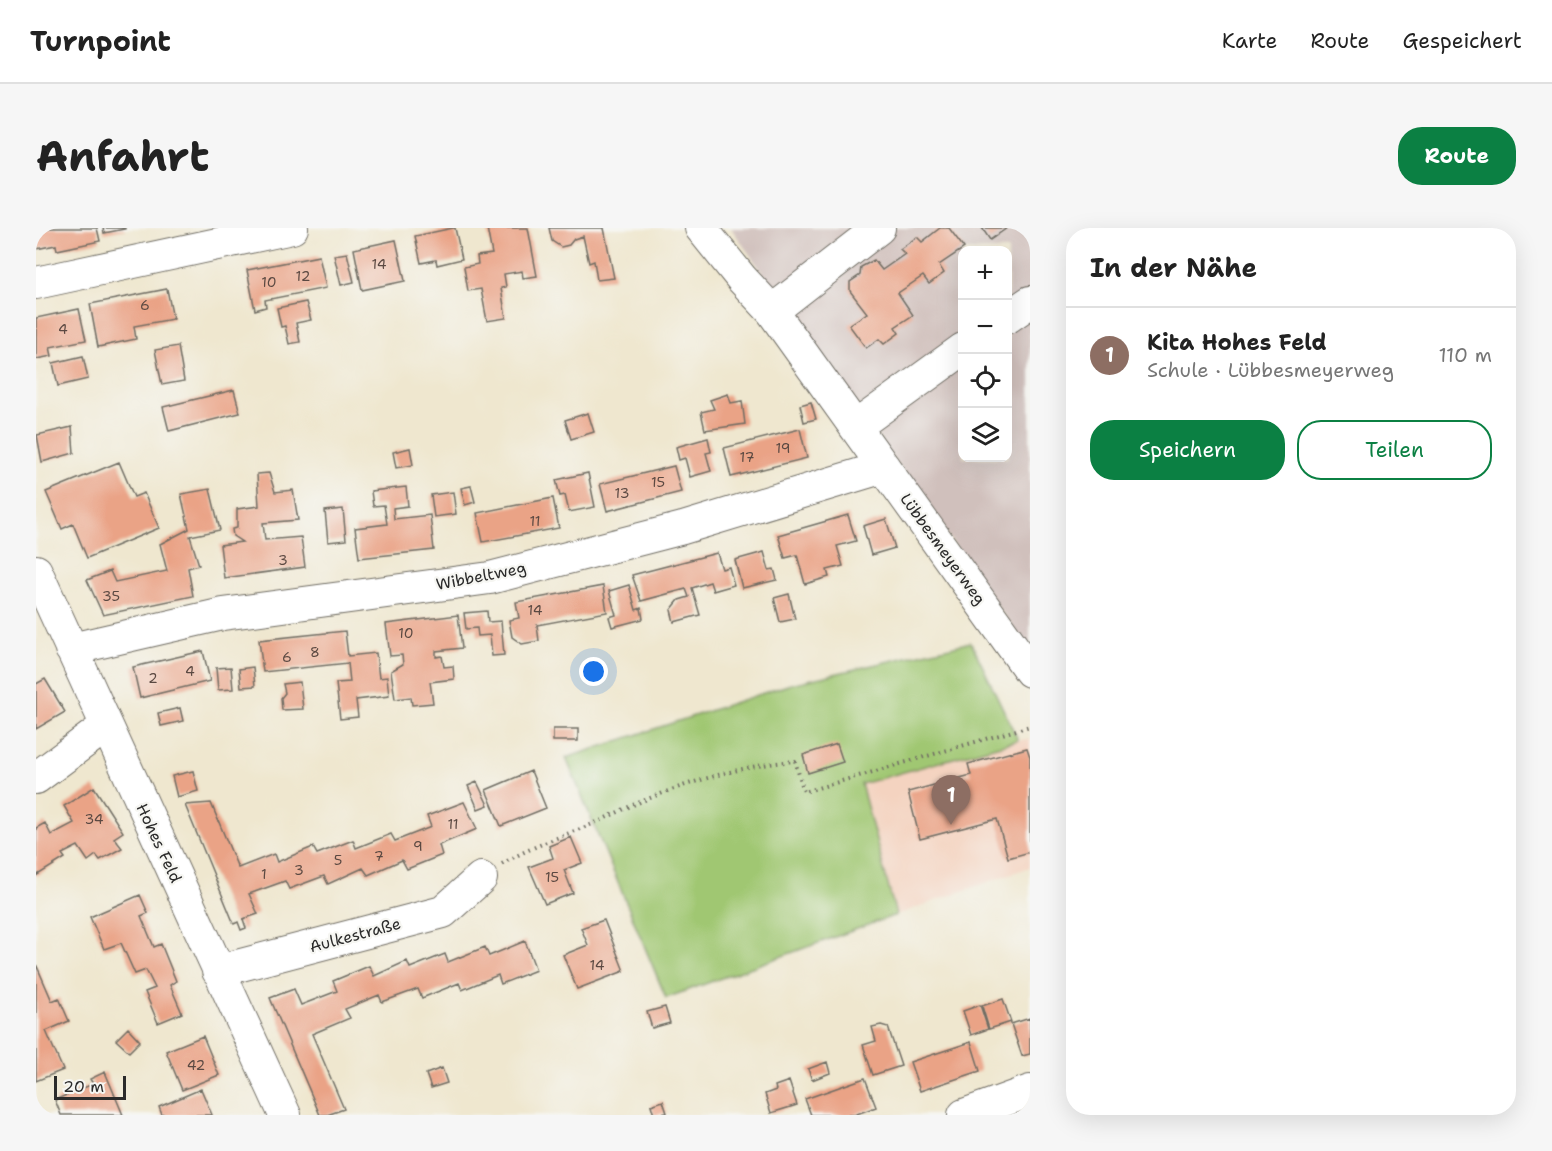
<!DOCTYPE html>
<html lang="de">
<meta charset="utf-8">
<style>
:root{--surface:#fff;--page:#f6f6f6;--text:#222;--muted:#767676;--line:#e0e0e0;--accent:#0b8043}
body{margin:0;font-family:"Shantell Sans",sans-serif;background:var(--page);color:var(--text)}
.controls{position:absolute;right:18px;top:18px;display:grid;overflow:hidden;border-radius:12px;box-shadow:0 6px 24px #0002}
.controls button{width:54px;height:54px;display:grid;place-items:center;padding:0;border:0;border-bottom:2px solid var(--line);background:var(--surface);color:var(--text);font:30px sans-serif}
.scale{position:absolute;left:18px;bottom:15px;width:72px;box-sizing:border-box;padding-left:6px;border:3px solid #2b2b2b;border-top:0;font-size:16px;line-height:21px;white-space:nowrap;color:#2b2b2b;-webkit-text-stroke:4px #f6f6f2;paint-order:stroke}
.you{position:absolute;left:558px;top:444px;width:21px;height:21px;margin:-15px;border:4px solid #fff;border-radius:50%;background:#1a73e8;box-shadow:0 0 0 9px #1a73e833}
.badge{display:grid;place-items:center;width:39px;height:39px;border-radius:50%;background:var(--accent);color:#fff;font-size:20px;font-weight:700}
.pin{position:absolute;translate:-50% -50px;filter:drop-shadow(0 2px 3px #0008)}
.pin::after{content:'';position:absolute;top:32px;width:21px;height:18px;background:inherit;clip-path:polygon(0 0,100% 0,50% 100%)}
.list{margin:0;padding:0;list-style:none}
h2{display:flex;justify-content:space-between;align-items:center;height:78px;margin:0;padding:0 24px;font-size:26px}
h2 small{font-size:20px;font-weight:400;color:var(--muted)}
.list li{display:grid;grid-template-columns:39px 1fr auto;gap:18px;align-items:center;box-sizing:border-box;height:96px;padding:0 24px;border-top:2px solid var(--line)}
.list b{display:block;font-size:22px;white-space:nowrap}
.list p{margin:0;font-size:20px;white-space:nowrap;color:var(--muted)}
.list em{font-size:20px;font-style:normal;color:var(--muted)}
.actions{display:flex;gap:12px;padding:18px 24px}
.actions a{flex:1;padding:14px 0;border:2px solid var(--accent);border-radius:24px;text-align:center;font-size:21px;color:var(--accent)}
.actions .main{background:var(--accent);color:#fff}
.icon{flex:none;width:33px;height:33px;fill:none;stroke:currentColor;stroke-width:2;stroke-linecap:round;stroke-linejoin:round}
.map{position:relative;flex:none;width:994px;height:887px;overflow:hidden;border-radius:24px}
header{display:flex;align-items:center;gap:36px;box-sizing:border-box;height:84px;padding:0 30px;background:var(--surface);border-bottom:2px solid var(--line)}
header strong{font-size:28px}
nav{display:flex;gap:33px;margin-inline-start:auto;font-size:21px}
.intro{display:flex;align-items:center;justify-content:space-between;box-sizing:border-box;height:144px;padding:0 36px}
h1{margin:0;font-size:42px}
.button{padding:15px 27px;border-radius:24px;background:var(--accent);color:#fff;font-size:21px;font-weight:700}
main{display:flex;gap:36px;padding:0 36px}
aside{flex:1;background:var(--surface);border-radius:24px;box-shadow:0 6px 24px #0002}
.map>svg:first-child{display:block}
.built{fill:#f4d3c0}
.industrial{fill:#d0c0bc;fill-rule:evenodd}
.green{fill:#a0c772;stroke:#66794e;stroke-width:1.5}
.building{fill:#eaa386}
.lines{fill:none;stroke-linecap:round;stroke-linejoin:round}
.minor-casing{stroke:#706d64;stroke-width:34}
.path{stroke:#706d64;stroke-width:4;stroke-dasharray:1.5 4.5;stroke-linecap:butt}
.minor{stroke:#fff;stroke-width:32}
.labels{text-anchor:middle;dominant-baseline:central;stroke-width:4.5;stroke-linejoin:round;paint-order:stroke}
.number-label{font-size:14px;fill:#5b4942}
.street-label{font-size:16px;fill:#2b2b2b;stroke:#f6f6f2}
</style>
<header>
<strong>Turnpoint</strong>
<nav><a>Karte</a><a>Route</a><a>Gespeichert</a></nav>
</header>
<div class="intro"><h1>Anfahrt</h1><a class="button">Route</a></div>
<main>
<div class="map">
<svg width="994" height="887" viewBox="0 0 994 887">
<rect width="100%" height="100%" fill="#f6f6f2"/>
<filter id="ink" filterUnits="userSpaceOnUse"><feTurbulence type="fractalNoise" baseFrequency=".0167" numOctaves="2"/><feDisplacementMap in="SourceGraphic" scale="12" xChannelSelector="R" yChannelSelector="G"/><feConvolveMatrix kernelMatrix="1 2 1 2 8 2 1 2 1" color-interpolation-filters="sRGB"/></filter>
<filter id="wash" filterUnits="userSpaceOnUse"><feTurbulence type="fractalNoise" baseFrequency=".008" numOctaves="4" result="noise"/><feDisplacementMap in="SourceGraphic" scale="24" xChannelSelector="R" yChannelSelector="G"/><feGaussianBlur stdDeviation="1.35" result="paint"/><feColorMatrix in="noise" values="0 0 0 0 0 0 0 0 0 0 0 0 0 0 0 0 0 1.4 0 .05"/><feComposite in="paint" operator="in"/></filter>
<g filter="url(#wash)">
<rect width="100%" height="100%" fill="#efe7cf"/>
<path class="built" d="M994,511v128l-134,48 -35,-131 157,-44z"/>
<path class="industrial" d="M695,0h299v425zM927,22h45v208h-45z"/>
<path class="green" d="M935,414l47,98 -157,44 35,131 -230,83 -100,-240 225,-74z"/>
<g id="blocks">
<path class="building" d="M0,0h61l3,13 -43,9 -1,-5 -20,4z
M67,0h22v1l-21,4z
M417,0h2l7,31 -25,6 -1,-5 -15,3 -6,-27z
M451,0h41l9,48 -14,2 -1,-7 -18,3 2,13 -5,1 5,30 -19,3 -6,-32 -13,2 -4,-24 14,-3 -1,-8 15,-2z
M513,0h55l10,50 -17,2 -3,-19 -5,2 -6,-27 -9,3 -5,6 -8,2 -9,-6z
M904,0h9l15,20 -25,17 5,8 -15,11 -6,-8 -25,17 15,22 -18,12 4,6 -15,11 -5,-5 -13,9 -17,-23 18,-12 -17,-22v-9l10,-7 1,-8 13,-7 8,10 23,-16 -5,-5 17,-12 5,5z
M946,0h25l-17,12z
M360,12l9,41 -43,9 -8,-41z
M311,25l7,29 -13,3 -7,-30z
M283,28l7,32 -61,12 1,7 -11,3 -8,-40z
M131,61l6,30 -39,7 2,13 -38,8 -8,-43z
M270,74l5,18 -15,3 4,19 -11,2 -4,-18 -4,1 -4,-19z
M43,81l7,31 -36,7 2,9 -16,3v-41z
M142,118l6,35 -22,4 -7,-35z
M47,128l5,23 -30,7 -5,-23z
M198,162l6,23 -71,18 -6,-24z
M692,166l3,9 11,-2 3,23 -40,6 -4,-18 13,-3 -4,-9z
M775,174l5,17 -12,3 -4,-17z
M552,185l6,19 -23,7 -6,-19z
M36,199l2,26 -32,9 -5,-27z
M764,201l7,29 -76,19 -7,-29z
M672,210l3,14 -5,1 5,18 -21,6 -5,-19 -6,2 -3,-13z
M374,220l3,17 -17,3 -3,-16z
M83,234l15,35 10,-4 15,35 -72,30 -14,-34 -11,5 -16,-37z
M638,238l7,26 -74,19 -7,-27z
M233,245l6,19 18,-2 5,30 -35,3 2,17 36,-3 4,30 -81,11 -4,-33 22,-3 -9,-6 -1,-7 5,-1v-19l22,-3 -2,-32z
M552,245l7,34 -26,5 -4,-17 -5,1 -4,-16z
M435,258l4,16 -10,3 -4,-17z
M370,259l2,19 -15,2 1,11 36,-4 4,35 -75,8 -4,-30 32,-4 -3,-19 -11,1 -2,-15z
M174,261l10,41 -30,6 9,29 -11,3 5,28 -90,19 -16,-35 23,-9 5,11 52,-11 -7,-27 29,-15 -8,-35z
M417,264l3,22 -22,3 -3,-22z
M517,270l6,30 -76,14 -6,-29z
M307,281l3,31 -18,2 -3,-31z
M812,287l8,26 -19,5 6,20 -16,4 2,7 -24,7 -8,-29 -12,3 -7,-23z
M850,291l9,29 -24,7 -8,-29z
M728,324l5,18 5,-1 3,11 -35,8 -7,-28z
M681,325l5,16 7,-2 5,18 -21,6 -3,-9 -18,6 8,27 -26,7 -3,-12 8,-10 10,-3 -3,-8 -45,12 -9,-26z
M593,357l7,25 5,-2 2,11 -31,8 -3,-10 7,-2 -7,-24z
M567,358l4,26 -70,13 2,16 -17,3 -10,-7 -3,-17 10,-2 -3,-16z
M753,366l6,25 -15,3 -6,-24z
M451,383l1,11 13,-1 3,34 -12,1 -2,-21 -12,1 -1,-8 -11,1 -2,-16z
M422,387l4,33 -26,3v6l6,-1 2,11 9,-1 1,13 -24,3 3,21 -21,2 -1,-8 -16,2 -4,-28 12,-7 -1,-9 -12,1 -4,-32z
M309,403l3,25 28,-3 3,25 8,-1 2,19 -33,4 2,17 -18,2 -4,-36 14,-1 -2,-19 -85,9 -4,-32z
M167,423l7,30 -70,17 -7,-31z
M195,439l2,22 -15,1 -2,-22z
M217,439l2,19 -14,1 -2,-18z
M9,451l20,33 -29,17v-45z
M264,454l3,27 -21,1 -1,-12 4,-5 -2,-9z
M144,480l3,13 -22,5 -3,-13z
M517,501h25v12h-25z
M801,516l6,18 -35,11 -5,-18z
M991,520l3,9v95l-22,6 -11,-39 -77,20 -12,-47 63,-17 -3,-11z
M157,543l5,20 -21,6 -5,-21z
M495,543l15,37 -45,18 -15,-36z
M441,554l11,23 -10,4 -10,-23z
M58,559l29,45 -9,6 8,10 -22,12 -4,-5 -8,6 -10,-15 -16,8 3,4 -29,18v-48l9,-5 6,12 23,-12 -10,-17z
M428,574l13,27 -38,16 3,10 -35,14 -5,-9 -34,15 -5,-7 -35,16 -4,-8 -35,13 -4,-8 -36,13 9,20 -15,5 3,9 -5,2 -3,-8 -4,2 -49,-119 26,-2 27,65 36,-14 3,8 36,-15 4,7 36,-14 3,8 35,-14 4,7 36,-14 -4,-11z
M535,609l11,26 -18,7 9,23 -28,11 -16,-37 24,-9 -4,-12z
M104,667l8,18 -7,3 13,31 7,-3 15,37 -6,4 12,28 -24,10 -13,-31 10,-4 -9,-18 -11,4 -14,-31 -17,6 -14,-32z
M568,692l20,51 -47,18 -14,-34 25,-10 -7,-17z
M489,713l11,29 -35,14 -3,-9 -36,15 -3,-7 -37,15 -4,-9 -36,13 -3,-7 -34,14 5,9 -38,16 32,75 -17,6h-7l-50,-117 24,-9 7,16 36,-14 -4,-10 36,-15 5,10 33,-15 3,7 35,-14 3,8 37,-15 4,9z
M0,736l16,37 7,-3 10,23 -23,10 17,39 -27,11z
M967,771l8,23 -22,7 -7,-23z
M944,777l8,24 -17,6 -8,-24z
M629,779l5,16 -18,5 -5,-16z
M994,790v36l-8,2 -11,-32z
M845,797l7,2 13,39 -28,9 -10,-30 13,-4 -4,-14z
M92,800l12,13 -11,11 -13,-12z
M167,808l16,39 -37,15 -16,-39z
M935,814l9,29 -60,20 -10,-29z
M791,834l3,11 -18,7 -4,-11z
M406,840l5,15 -16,5 -5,-14z
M69,844l18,43h-62l-6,-15 38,-16 -3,-5z
M829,850l11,29 -22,8h-43l-6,-16z
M753,853l8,24 -26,8 -6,-19 11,-4 -1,-4z
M165,861l11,26h-50l-3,-8z
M627,873l4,12 -13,2 -3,-10z"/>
</g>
</g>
<g filter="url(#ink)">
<use href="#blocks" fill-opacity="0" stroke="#706d64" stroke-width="1.5"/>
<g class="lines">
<g class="minor-casing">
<path id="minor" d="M665,0l41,51 30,32 258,360
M0,55l256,-55
M736,83l107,-83
M972,89l22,-15
M819,199l108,-78
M0,343l249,544
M35,421l152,-35 267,-36 193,-50 201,-61
M0,550l70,-52
M182,743l225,-59 38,-34
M928,887l66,-24"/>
</g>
<path class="path" d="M466,636c28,-17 58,-27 88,-39 17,-7 33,-16 50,-23 49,-20 103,-37 155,-41l9,31 226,-66"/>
<use href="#minor" class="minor"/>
</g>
</g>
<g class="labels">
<g class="number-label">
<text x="343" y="36">14</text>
<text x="267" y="48">12</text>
<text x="233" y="54">10</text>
<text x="109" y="77">6</text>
<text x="27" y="101">4</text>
<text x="747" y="220">19</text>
<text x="711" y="229">17</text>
<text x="622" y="254">15</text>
<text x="586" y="265">13</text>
<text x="499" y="293">11</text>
<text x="247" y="332">3</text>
<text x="75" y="368">35</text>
<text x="499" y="382">14</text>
<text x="370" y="405">10</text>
<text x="279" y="424">8</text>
<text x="251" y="429">6</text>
<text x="154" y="443">4</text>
<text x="117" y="450">2</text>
<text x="58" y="591">34</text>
<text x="417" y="596">11</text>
<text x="382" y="618">9</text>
<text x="343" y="628">7</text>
<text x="302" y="632">5</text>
<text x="263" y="642">3</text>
<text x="228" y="646">1</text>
<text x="516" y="649">15</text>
<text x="561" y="737">14</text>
<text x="160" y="837">42</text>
</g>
<g class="street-label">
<text transform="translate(907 321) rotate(54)">Lübbesmeyerweg</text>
<text transform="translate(445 348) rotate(-11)">Wibbeltweg</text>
<text transform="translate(123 615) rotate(65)">Hohes Feld</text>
<text transform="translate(319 707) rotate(-15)">Aulkestraße</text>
</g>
</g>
</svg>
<div class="controls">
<button>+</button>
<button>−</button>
<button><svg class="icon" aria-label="locate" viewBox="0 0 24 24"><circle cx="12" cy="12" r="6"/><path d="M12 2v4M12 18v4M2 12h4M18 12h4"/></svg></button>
<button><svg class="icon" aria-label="layers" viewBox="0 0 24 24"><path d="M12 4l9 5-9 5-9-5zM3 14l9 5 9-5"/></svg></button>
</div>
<div class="scale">20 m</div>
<div class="you"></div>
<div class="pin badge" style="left:915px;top:597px;background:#8d6e63">1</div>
</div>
<aside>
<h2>In der Nähe<small></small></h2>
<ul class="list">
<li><span class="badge" style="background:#8d6e63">1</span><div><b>Kita Hohes Feld</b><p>Schule · Lübbesmeyerweg</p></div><em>110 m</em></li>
</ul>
<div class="actions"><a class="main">Speichern</a><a>Teilen</a></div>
</aside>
</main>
